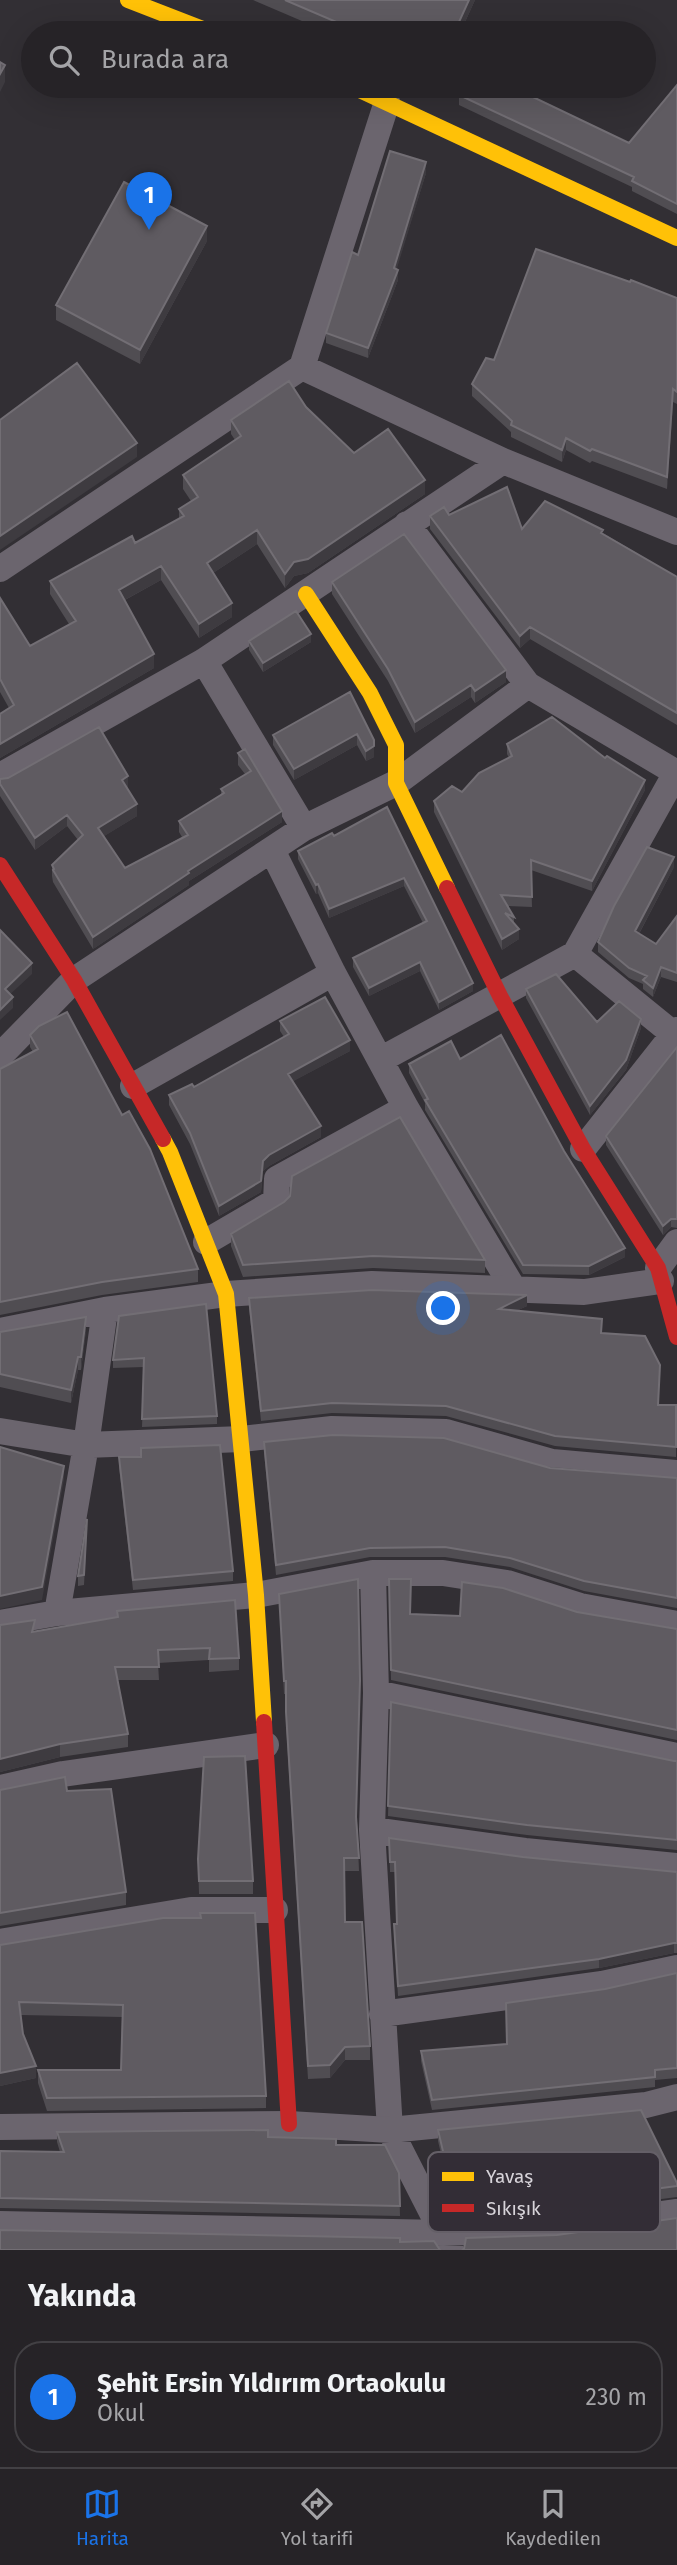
<!DOCTYPE html>
<html lang="tr">
<meta charset="utf-8">
<style>
:root{--surface:#262327;--page:#322f33;--text:#f1f3f6;--muted:#a4a4a7;--line:#424044;--accent:#1a73e8}
body{margin:0;font-family:"Fira Sans",sans-serif;background:var(--page);color:var(--text)}
.you{position:absolute;left:444px;top:1309px;width:24px;height:24px;margin:-18px;border:5px solid #fff;border-radius:50%;background:#1a73e8;box-shadow:0 0 0 10px #1a73e833}
.badge{display:grid;place-items:center;width:46px;height:46px;border-radius:50%;background:var(--accent);color:#fff;font-size:23px;font-weight:700}
.pin{position:absolute;translate:-50% -58px;filter:drop-shadow(0 2px 4px #0008)}
.pin::after{content:'';position:absolute;top:37px;width:24px;height:21px;background:inherit;clip-path:polygon(0 0,100% 0,50% 100%)}
.list{margin:0;padding:0;list-style:none}
h2{display:flex;justify-content:space-between;align-items:center;height:91px;margin:0;padding:0 28px;font-size:30px}
h2 small{font-size:23px;font-weight:400;color:var(--muted)}
.list li{display:grid;grid-template-columns:46px 1fr auto;gap:21px;align-items:center;box-sizing:border-box;height:112px;margin:0 14px 14px;padding:0 14px;border:2px solid var(--line);border-radius:28px}
.list b{display:block;font-size:26px;white-space:nowrap}
.list p{margin:0;font-size:23px;white-space:nowrap;color:var(--muted)}
.list em{font-size:23px;font-style:normal;color:var(--muted)}
.icon{flex:none;width:38px;height:38px;fill:none;stroke:currentColor;stroke-width:2;stroke-linecap:round;stroke-linejoin:round}
.map{position:relative;flex:none;width:677px;height:2250px;overflow:hidden}
.search{position:absolute;background:var(--surface);box-shadow:0 7px 28px #0002;left:21px;right:21px;top:21px;height:77px;display:flex;align-items:center;gap:18px;box-sizing:border-box;padding:0 24px;border-radius:38px;color:var(--muted);font-size:26px}
.sheet{height:217px;background:var(--surface)}
nav{display:flex;justify-content:space-around;align-items:center;box-sizing:border-box;height:98px;border-top:2px solid var(--line);background:var(--surface);font-size:19px;color:var(--muted)}
nav a{display:grid;justify-items:center;gap:4px}
nav .on{color:var(--accent)}
.map>svg:first-child{display:block}
.lines{fill:none;stroke-linecap:round;stroke-linejoin:round}
.street{stroke:#6b656e;stroke-width:26}
.slow{stroke:#ffc107;stroke-width:16}
.jam{stroke:#c62828;stroke-width:16}
.wall{fill:#504d52}
.shaded-wall{fill:#3e3b40}
.building{fill:#5f5b61;stroke:#726e74;stroke-width:2}
.key{fill:#332d36;stroke:#645f67;stroke-width:2}
.key-label{font-size:19px;fill:#d7d3d9}
</style>
<div class="map">
<svg width="677" height="2250" viewBox="0 0 677 2250">
<rect width="100%" height="100%" fill="#322f34"/>
<g class="lines">
<path class="street" d="M302,367l201,94 174,71
M407,524l121,161 149,88
M0,569l302,-202 85,-265
M204,661l100,167
M0,776l204,-115 299,-200
M272,850l61,123 73,135 107,180
M575,954l102,83
M0,1056l74,-76 230,-152 92,-45 132,-98
M380,1060l195,-106 102,-183
M133,1086l200,-113
M583,1149l94,-119
M206,1242l70,-41 1,-22 129,-71
M658,1268l19,-26
M0,1331l105,-21 121,-16 146,-10 212,8 77,-11
M0,1431l86,14 156,-6 90,-10 114,3 106,30 125,11
M373,1573l3,120 -4,137 18,300 61,120
M57,1613l29,-168 19,-135
M0,1623l57,-10 199,-18 117,-22h70l64,10 73,23 97,18
M376,1693l301,63
M0,1788l63,-14 203,-29
M372,1830l153,21 152,15
M0,1942l191,-32h84
M382,2014l220,-30 75,-16
M0,2127l289,-3 101,6 256,-25 31,-8
M0,2224l443,9 112,-4 122,-17"/>
<path class="slow" d="M128,0l85,33
M351,86l326,152
M306,594l64,99 26,52v38l51,105
M163,1139l7,13 56,142 30,301 8,127"/>
<path class="jam" d="M0,865l74,115 89,159
M447,888l53,108 83,153 75,119 19,69
M264,1722l25,402"/>
</g>
<path class="wall" d="M253,0h222l-15,33h-130z
M677,85v129l-45,-23v-4l-173,-82v-10l170,48z
M426,173l-30,96 2,11 -30,78 -42,-15v-10l32,-78z
M207,241l-67,123 -84,-44v-15z
M630,282l47,16v106l-4,-2 -6,87 -75,-28 -2,2 -24,-13 -4,12 -51,-25v-5l-39,-36v-12l22,-24z
M306,407l48,46 71,41 -117,79 -14,3 -9,12 -28,-44 -44,29 19,44 -33,21 -38,-58 -36,20 29,68 -154,90v-44l9,-6 -9,-16v-94l30,48 39,-22 -19,-30v-13l85,-38 44,-24v-10l12,-8 -8,-12v-14l52,-35 -4,-6v-14z
M449,515l73,14 81,4 74,44v148l-147,-86 -10,9 -90,-119v-13z
M332,582l174,100 -31,21 -4,-6 -56,36 -27,-52 -56,-87z
M249,641l62,1 -48,30 -14,-22z
M350,692l24,65 -8,4 -9,-16 -63,35 -21,-35v-10z
M507,744l138,46 -53,101 -61,-21 1,37 -25,-1 7,11v6l5,16 -17,11 -68,-138v-11l28,-9 47,-34 -2,-4z
M245,749l37,73 -93,59v4l-96,64 -40,-67 -1,-6v-11l26,-25 -11,-14 -32,24 -35,-54v-17l128,9h-1l10,28 -33,20 21,32 57,-31 -3,-5v-11l42,-26v-6l24,-15 -7,-9v-12z
M387,807l86,184 -34,19 -19,-39 -51,25 -16,-29v-9l70,-35 -19,-37 -75,32 -11,-25 -2,1 -18,-35v-8l36,-15z
M674,867l-35,67 17,10 21,-28v66l-16,-5 -8,20 -10,-8v-5l-14,-6 -31,-26v-10z
M526,989l71,33 44,6 -15,42 -36,45 -64,-117z
M280,1021l70,30 -57,30 28,56 -52,29 -6,5 -2,21 -42,24 -29,-72 -21,-39v-10l25,-8 90,-50 -4,-6z
M30,1035l168,234v13l-96,13 -102,20v-246l33,-17 -3,-5z
M677,1047v181l-6,-1 -8,8 -57,-90v-9z
M460,1059l104,92 61,106 -36,18 -66,-1 -98,-164v-7l-16,-30v-9z
M231,1234l254,26v13l-112,-5 -130,9 -12,-31z
M249,1298l278,8 -11,5 86,22 58,42 -2,30h18v52l-121,-11 -109,-30 -114,-3 -71,8 -12,-113z
M119,1316l98,100v8l-75,3 2,-60 -31,1v-8z
M86,1330l-5,40h-3l-7,33 -71,-16v-55z
M264,1442l413,36v130l-93,-17 -74,-24 -65,-10h-75l-94,18 -12,-123z
M119,1457h22l92,114v10l-100,9 -14,-123z
M87,1529l-3,56 -6,1v-10z
M389,1579l21,35 50,2 117,-4 100,17v111l-286,-60z
M279,1594l78,227 2,50h-15l1,51 25,124v14h-25l-15,18 -22,1 -22,-354v-31h-2z
M117,1611l122,47v12l-30,2v-12l-51,3 1,17h-42l11,54v13l-68,10 -60,15v-147l35,7 82,-15z
M391,1702l283,59h3v89l-150,-15 -139,-19z
M0,1790l67,1 59,101v13l-126,21z
M389,1838l134,19 154,15v81h-3l-75,15 -201,28 -4,-62v-10h3l-2,-52h-5z
M198,1859l55,22v13h-54z
M163,1918l103,178v12l-219,3 -9,-28v-13h83l1,-53 -101,-2 2,19 13,44 -36,8 3,-141z
M677,1973v105l-22,2v7l-223,23 -11,-49v-10l86,-7 98,-55z
M438,2130l239,53v14l-123,16 -98,4 -3,-29h-4l-11,-47z
M57,2132l211,5 68,8 63,28 1,43 -400,-8v-57l60,1 -3,-10z"/>
<path class="shaded-wall" d="M469,0h6l-15,33h-6z
M5,65v17l-5,10v-18z
M426,162v11l-32,105v-10z
M207,226v15l-67,123v-14z
M398,270v10l-30,78v-10z
M673,389v13l-6,87v-12z
M566,438v12l-4,12v-12z
M137,443v14l-137,93v-14z
M425,480v14l-117,79 -14,3 -9,12v-14l9,-12z
M257,530v14l-50,33v-14z
M161,566v14l-42,23v-13z
M232,603v14l-33,21v-14z
M530,627v12l-10,9v-12z
M311,634v8l-48,30v-9z
M154,654v14l-154,90v-14z
M506,670v12l-31,21v-12z
M471,685v12l-56,36v-11z
M357,734v11l-63,35v-11z
M374,746v11l-8,4v-10z
M128,776v12l-6,4v-12z
M645,780v10l-53,101v-10z
M137,804v12l-39,24v-12z
M282,811v11l-93,59v4l-96,64v-12l95,-66z
M67,815v11l-32,24v-12z
M674,857v10l-39,74v-10z
M404,878v8l-75,32v-9z
M318,884v9l-2,1v-9z
M519,929v10l-17,11v-11z
M420,962v9l-51,25v-8z
M32,963v11l-27,25v-10z
M661,967v10l-8,20v-9z
M473,983v8l-34,19v-8z
M13,997v11l-13,12v-10z
M641,1019v9l-15,42 -36,45v-9z
M350,1040v11l-62,33v-10z
M321,1126v11l-52,29 -6,5 -2,21 -42,24v-10l50,-51z
M671,1219v8l-8,8v-9z
M625,1248v9l-36,18v-9z
M527,1295v11l-28,13v-10z
M86,1317v13l-5,40v-13z
M78,1357v13l-7,33v-13z
M64,1466v13l-22,121 -42,9v-13z
M60,1744v13l-60,15v-13z
M674,1943v10l-75,15v-9z
M345,2047v13l-15,18v-13z
M36,2066v12l-36,8v-13z"/>
<path class="building" d="M285,0h184l-15,33h-92z
M0,62l5,3 -5,9z
M677,85v119l-45,-23 2,-4 -175,-82 4,-9h47l119,57z
M390,151l36,11 -32,106 4,2 -30,78 -42,-15 26,-81 6,3z
M124,182l83,44 -67,124 -84,-45z
M536,249l94,33 1,-2 46,18v94l-4,-3 -6,88 -75,-28 -2,2 -24,-13 -4,12 -51,-25 1,-4 -40,-37 14,-26 8,2z
M77,363l60,80 -137,93v-116z
M289,381l17,26 48,46 34,-24 37,51 -117,79 -14,3 -9,12 -28,-44 -50,33 25,40 -33,21 -38,-58 -42,24 35,64 -154,90v-30l14,-9 -14,-26v-81l30,48 46,-25 -26,-40 82,-45 3,7 49,-27 -5,-7 19,-12 -15,-22 58,-39 -10,-16z
M507,487l15,42 23,-28 58,29 -2,3 76,44v136l-147,-86 -10,9 -90,-120 14,-9 5,8z
M404,534l102,136 -31,21 -4,-6 -56,37 -27,-53 -56,-87z
M296,611l15,23 -48,29 -14,-22z
M350,692l24,48v6l-8,5 -9,-17 -63,35 -21,-34z
M552,717l53,41 2,-2 38,24 -53,101 -61,-21 1,37 -31,-2 13,22 -9,-4 14,16 -17,10 -68,-138 18,-15 10,6 17,-19 33,-17 -5,-12z
M99,727l29,49 -6,4 15,24 -39,24 27,40 63,-33 -9,-14 45,-28 -3,-4 30,-18 -13,-18 7,-4 37,62 -94,60 1,2 -96,64 -40,-67 1,-1 -2,-4 31,-30 -16,-20 -32,23 -35,-54v-5l8,-1z
M387,807l86,176 -34,19 -19,-40 -51,26 -16,-30 74,-37 -23,-43 -75,31 -11,-25 -2,1 -18,-34 34,-18 2,3z
M647,847l27,10 -39,74 21,13 21,-28v57l-16,-6 -8,21 -10,-8 4,-4 -18,-8 -31,-26 16,-36z
M0,930l32,33 -27,26 8,8 -13,13z
M556,974l41,48 22,-21 22,18 -15,41 -36,46 -64,-117z
M325,997l25,43 -62,34 33,52 -52,29 -6,6 -2,20 -42,25 -29,-73 -21,-38 23,-11 2,3 95,-53 -9,-13z
M67,1012l55,103 7,-4 21,38 48,120 -96,13 -102,20v-233l38,-20 -8,-14 9,-9z
M501,1035l63,116 61,97 -36,18 -66,-1 -98,-165 3,-1 -19,-35 42,-23 9,18z
M677,1047v172h-6l-8,7 -57,-90z
M400,1117l85,143 -112,-4 -130,9 -12,-31 53,-32 6,-6 2,-20z
M372,1290l155,5 -28,14 103,10 -1,14 44,3 15,29 -2,40h18v42l-121,-11 -109,-30 -114,-3 -71,8 -12,-113z
M206,1304l11,112 -75,3 2,-61 -31,2 6,-44z
M86,1317l-5,40h-3l-7,33 -71,-16v-42z
M333,1435l111,3 106,30 127,10v120l-93,-17 -74,-23 -65,-11 -75,1 -94,17 -12,-123z
M220,1445l13,126 -100,9 -14,-123h22v-9z
M0,1447l64,19 -22,121 -42,9z
M87,1519l-3,56 -6,1z
M358,1579l2,101 -4,137 3,41h-15l1,64h17l8,124 -25,1 -15,18 -22,1 -22,-354v-31h-2l-5,-87z
M389,1579h22l-1,35 50,2 2,-34 41,6 74,24 100,17v101l-286,-60z
M235,1600l4,58 -30,1 1,-11 -52,2 1,17h-44l13,67 -68,10 -60,15v-134l35,-5 -3,12 86,-15 -1,-6z
M391,1702l283,59h3v79l-150,-15 -139,-19z
M245,1756l8,125h-54l-1,-22 6,-102z
M65,1777l2,14 44,-2 15,103 -126,21v-123z
M389,1838l134,19 154,15v71h-3l-75,16 -201,27 -4,-62h3l-2,-62h-5z
M200,1913h55l11,183 -219,2 -9,-28h83l2,-65 -104,-3 4,32 13,32 -36,7v-128l163,-27h38z
M677,1973v95l-22,2v7l-223,23 -11,-49 86,-7 -1,-41 99,-14z
M641,2110l36,73v3l-123,16 -98,4 -3,-29h-4l-11,-47z
M268,2130v7l68,2v6h49l14,28 1,33 -400,-8v-47l64,1 -7,-20z
M677,2218v32h-215l2,-1 2,-11 91,-3z
M0,2230l400,8v4l34,-1 6,9h-440z"/>
<rect x="428" y="2152" width="232" height="80" rx="10" class="key"/>
<rect x="442" y="2172" width="32" height="9" fill="#ffc107"/>
<rect x="442" y="2204" width="32" height="8" fill="#c62828"/>
<g class="key-label">
<text x="486" y="2183">Yavaş</text>
<text x="486" y="2215">Sıkışık</text>
</g>
</svg>
<div class="you"></div>
<div class="pin badge" style="left:149px;top:230px">1</div>
<div class="search"><svg class="icon" aria-label="search" viewBox="0 0 24 24"><circle cx="10" cy="10" r="6"/><path d="M15 15l6 6"/></svg>Burada ara</div>
</div>
<section class="sheet">
<h2>Yakında<small></small></h2>
<ul class="list">
<li><span class="badge">1</span><div><b>Şehit Ersin Yıldırım Ortaokulu</b><p>Okul</p></div><em>230 m</em></li>
</ul>
</section>
<nav>
<a class="on"><svg class="icon" aria-label="map" viewBox="0 0 24 24"><path d="M3 6l6-2 6 2 6-2v14l-6 2-6-2-6 2zM9 4v14M15 6v14"/></svg>Harita</a>
<a><svg class="icon" aria-label="directions" viewBox="0 0 24 24"><path d="M12 3l9 9-9 9-9-9zM9 14v-3h6M13 9l2 2-2 2"/></svg>Yol tarifi</a>
<a><svg class="icon" aria-label="saved" viewBox="0 0 24 24"><path d="M7 4h10v16l-5-4-5 4z"/></svg>Kaydedilen</a>
</nav>
